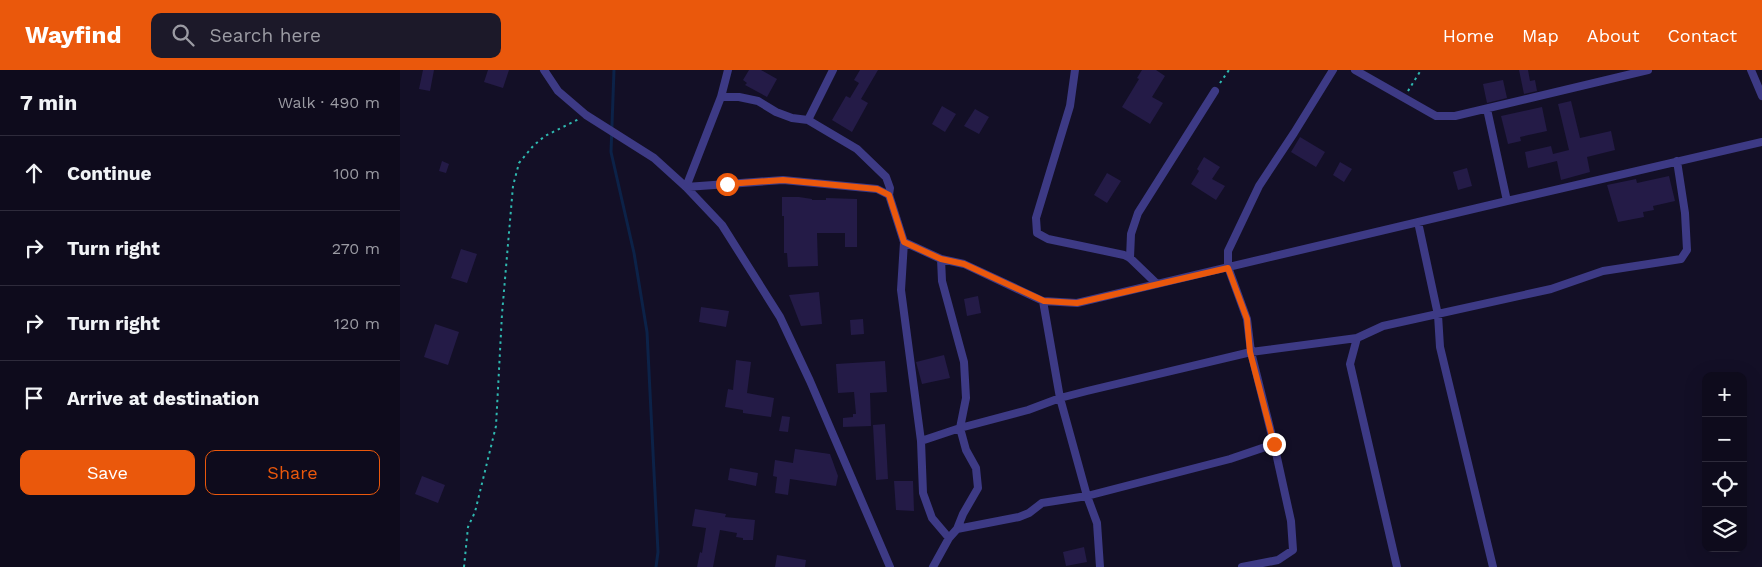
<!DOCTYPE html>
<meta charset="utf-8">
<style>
:root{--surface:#0e0b1c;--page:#1c1929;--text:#f1f3f6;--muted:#9b9ba3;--line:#2e2b3b;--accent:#ea580c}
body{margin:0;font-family:"Work Sans",sans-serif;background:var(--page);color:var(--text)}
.controls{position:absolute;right:15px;bottom:15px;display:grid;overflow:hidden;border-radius:10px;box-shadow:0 5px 20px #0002}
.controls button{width:45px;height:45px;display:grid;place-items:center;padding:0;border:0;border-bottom:1px solid var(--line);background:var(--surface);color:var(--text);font:25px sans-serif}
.stop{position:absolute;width:15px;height:15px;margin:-11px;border:4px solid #ea580c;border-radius:50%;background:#fff}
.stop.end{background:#ea580c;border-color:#fff;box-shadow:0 1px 5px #0008}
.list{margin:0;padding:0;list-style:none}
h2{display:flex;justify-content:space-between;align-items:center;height:65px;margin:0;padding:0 20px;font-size:21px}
h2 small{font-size:16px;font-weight:400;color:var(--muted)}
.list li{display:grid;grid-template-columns:32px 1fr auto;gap:15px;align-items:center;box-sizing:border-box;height:75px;padding:0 20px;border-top:1px solid var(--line)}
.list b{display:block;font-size:19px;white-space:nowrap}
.list em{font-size:16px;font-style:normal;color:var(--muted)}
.actions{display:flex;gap:10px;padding:15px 20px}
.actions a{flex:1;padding:11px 0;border:1px solid var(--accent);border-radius:10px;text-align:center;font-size:18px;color:var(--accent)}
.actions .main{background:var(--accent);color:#fff}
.icon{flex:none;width:28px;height:28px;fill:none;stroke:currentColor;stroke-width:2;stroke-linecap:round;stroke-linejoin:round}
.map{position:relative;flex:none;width:1362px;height:497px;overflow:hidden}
header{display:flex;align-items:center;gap:30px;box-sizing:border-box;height:70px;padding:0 25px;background:var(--accent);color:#fff}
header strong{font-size:24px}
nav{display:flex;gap:28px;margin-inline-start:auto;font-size:18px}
.search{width:350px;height:45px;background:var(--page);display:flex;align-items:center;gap:12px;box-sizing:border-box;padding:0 18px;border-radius:10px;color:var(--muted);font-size:19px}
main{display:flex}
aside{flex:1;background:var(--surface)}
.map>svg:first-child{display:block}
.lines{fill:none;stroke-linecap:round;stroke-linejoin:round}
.stream{stroke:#0c2248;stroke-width:3}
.building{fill:#241b47}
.path{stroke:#2fb8b0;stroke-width:2;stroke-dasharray:2.5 4;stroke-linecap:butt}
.minor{stroke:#3d3a85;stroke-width:8}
.route{stroke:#ea580c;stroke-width:6}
</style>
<header>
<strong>Wayfind</strong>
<div class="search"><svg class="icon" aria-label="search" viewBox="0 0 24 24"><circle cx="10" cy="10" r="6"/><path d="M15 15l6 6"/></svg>Search here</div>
<nav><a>Home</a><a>Map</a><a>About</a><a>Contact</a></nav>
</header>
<main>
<aside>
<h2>7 min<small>Walk · 490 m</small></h2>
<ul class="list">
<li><svg class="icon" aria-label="ahead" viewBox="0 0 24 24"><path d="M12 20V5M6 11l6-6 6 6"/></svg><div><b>Continue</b></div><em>100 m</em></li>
<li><svg class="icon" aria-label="right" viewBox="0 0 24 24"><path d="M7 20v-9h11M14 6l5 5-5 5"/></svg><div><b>Turn right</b></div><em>270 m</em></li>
<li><svg class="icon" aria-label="right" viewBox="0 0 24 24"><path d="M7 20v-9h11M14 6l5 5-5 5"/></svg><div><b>Turn right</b></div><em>120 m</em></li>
<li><svg class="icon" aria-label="arrive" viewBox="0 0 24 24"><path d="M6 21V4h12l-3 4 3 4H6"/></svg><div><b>Arrive at destination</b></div></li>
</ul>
<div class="actions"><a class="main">Save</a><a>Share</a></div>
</aside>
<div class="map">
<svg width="1362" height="497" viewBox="0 0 1362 497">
<rect width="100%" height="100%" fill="#130f26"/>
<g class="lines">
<path class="stream" d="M214,0l-3,82 23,101 13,79 11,220 -2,15"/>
</g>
<path class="building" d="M23,0h11l-4,21 -11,-2z
M88,0h21l-6,18 -19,-6z
M349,0h12l16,9 -10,18 -22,-12 2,-2 -4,-3z
M460,0h18l-17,29 7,4 -16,29 -20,-12 14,-24 4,2 9,-15 -5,-3z
M742,0h14l9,6 -13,21 11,6 -13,21 -28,-17 17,-28 -2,-1z
M1119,0h9l2,11 5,-1 2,11 -13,3z
M1103,10l4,18 -20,5 -4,-19z
M1171,31l9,37 31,-7 4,19 -28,7 3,15 -29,8 -4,-19 -29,7 -3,-16 26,-6 2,8 16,-4 -11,-46z
M542,36l14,8 -11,18 -13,-8z
M1142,37l5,24 -27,6 1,4 -13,3 -7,-28z
M575,39l14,8 -10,17 -15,-8z
M900,67l25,15 -9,15 -25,-15z
M804,87l16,10 -8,12 13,7 -9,14 -25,-16 8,-13 -2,-2z
M42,91l7,3 -3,9 -7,-2z
M940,92l12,7 -8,13 -11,-7z
M1067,98l5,18 -14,4 -5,-18z
M707,103l14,8 -14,22 -13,-8z
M1269,106l6,25 -22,5 1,4 -11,2 1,5 -26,5 -11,-37 29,-6 1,4z
M382,127h17l13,2v1h14v-2l31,1v48h-12v-14h-28l1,33 -30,1 -1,-14h-3v-37h-2z
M61,179l16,5 -10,29 -16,-5z
M419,222l3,32 -21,2 -12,-31z
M578,226l3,17 -14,3 -3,-17z
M301,237l28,4 -3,16 -27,-5z
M463,249l1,15 -13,1 -1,-15z
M35,254l24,8 -11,33 -24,-8z
M544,285l6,23 -28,6 -6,-22z
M336,290l15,2 -4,31 27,5 -3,19 -28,-4v-3l-18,-3 3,-18 5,1z
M485,291l2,31 -17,1 1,33 -28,1v-9l10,-1v-3h3l-2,-22 -16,1 -2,-29z
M382,346l8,1 -2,15 -9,-1z
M485,354l3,55 -12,1 -3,-55z
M395,379l35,5 8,22 -2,10 -46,-7 -2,16 -13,-2 2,-16 -4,-1 2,-16 18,3z
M330,398l28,5 -2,13 -28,-6z
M22,406l23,9 -7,18 -23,-9z
M494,411h19l1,30 -18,-1z
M295,439l31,5 -1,3 30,3 -2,20h-10v-2l-7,-1 1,-4 -17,-3 -7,37h-16l3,-15 2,1 4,-25 -14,-2z
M684,477l3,15 -21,4 -3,-14z
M377,485l29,5 -1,7h-30z"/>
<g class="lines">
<path class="path" d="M820,13l9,-13
M1008,21l13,-21
M64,497l4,-40 7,-15 21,-86 6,-112 11,-128 6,-23 15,-18 11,-9 34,-17"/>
<path class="minor" d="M144,0l14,21 28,24 68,43 32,29 36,38 58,92 30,64 80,186
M328,0l-7,27 -35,90 97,-7 94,9 12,6 15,47 37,17 23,5 79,37 34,2 430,-102 255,-59
M675,0l-5,36 -34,112 1,15 11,6 76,16 6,3 27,26
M955,0l81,46h19l193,-46
M1351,0l11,26
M321,27h18l19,4 18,11 16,6 16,2 49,29 29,28 4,11 -1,7
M1087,39l20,92
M408,50l25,-50
M1018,152l20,93 2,32 53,220
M504,172l-3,48 20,151 2,52 9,25 17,20
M730,188l1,-24 7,-21 77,-122
M541,189l1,22 22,81 2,36 -6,30 6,22 10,18 2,20 -15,26 -6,15
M521,371l39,-13 68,-18 32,-12 27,-7 164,-39 106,-14
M533,497l16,-29 8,-9 62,-12 10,-4 13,-10 45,-7 -27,-98 -17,-97
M700,497l-3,-44 -10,-27 143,-37 44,-15
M842,497l36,-7 15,-10 -2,-29 -17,-77 -23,-92 -4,-33 -19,-52v-16l31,-65 35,-53 39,-63
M997,497l-47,-203 7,-26 26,-12 168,-37 52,-18 78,-12 6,-9 -2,-37 -8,-52"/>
</g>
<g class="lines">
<path class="route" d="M327,114l56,-4 94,9 12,6 15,47 37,17 23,5 80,37 33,2 151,-35 19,51 3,33 24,92"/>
</g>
</svg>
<div class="controls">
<button>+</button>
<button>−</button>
<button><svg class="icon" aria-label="locate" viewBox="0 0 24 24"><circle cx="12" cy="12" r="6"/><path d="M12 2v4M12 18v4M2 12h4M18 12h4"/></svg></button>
<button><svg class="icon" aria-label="layers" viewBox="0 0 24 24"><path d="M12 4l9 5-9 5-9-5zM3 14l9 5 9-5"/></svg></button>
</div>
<div class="stop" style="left:327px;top:114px"></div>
<div class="stop end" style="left:874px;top:374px"></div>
</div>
</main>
